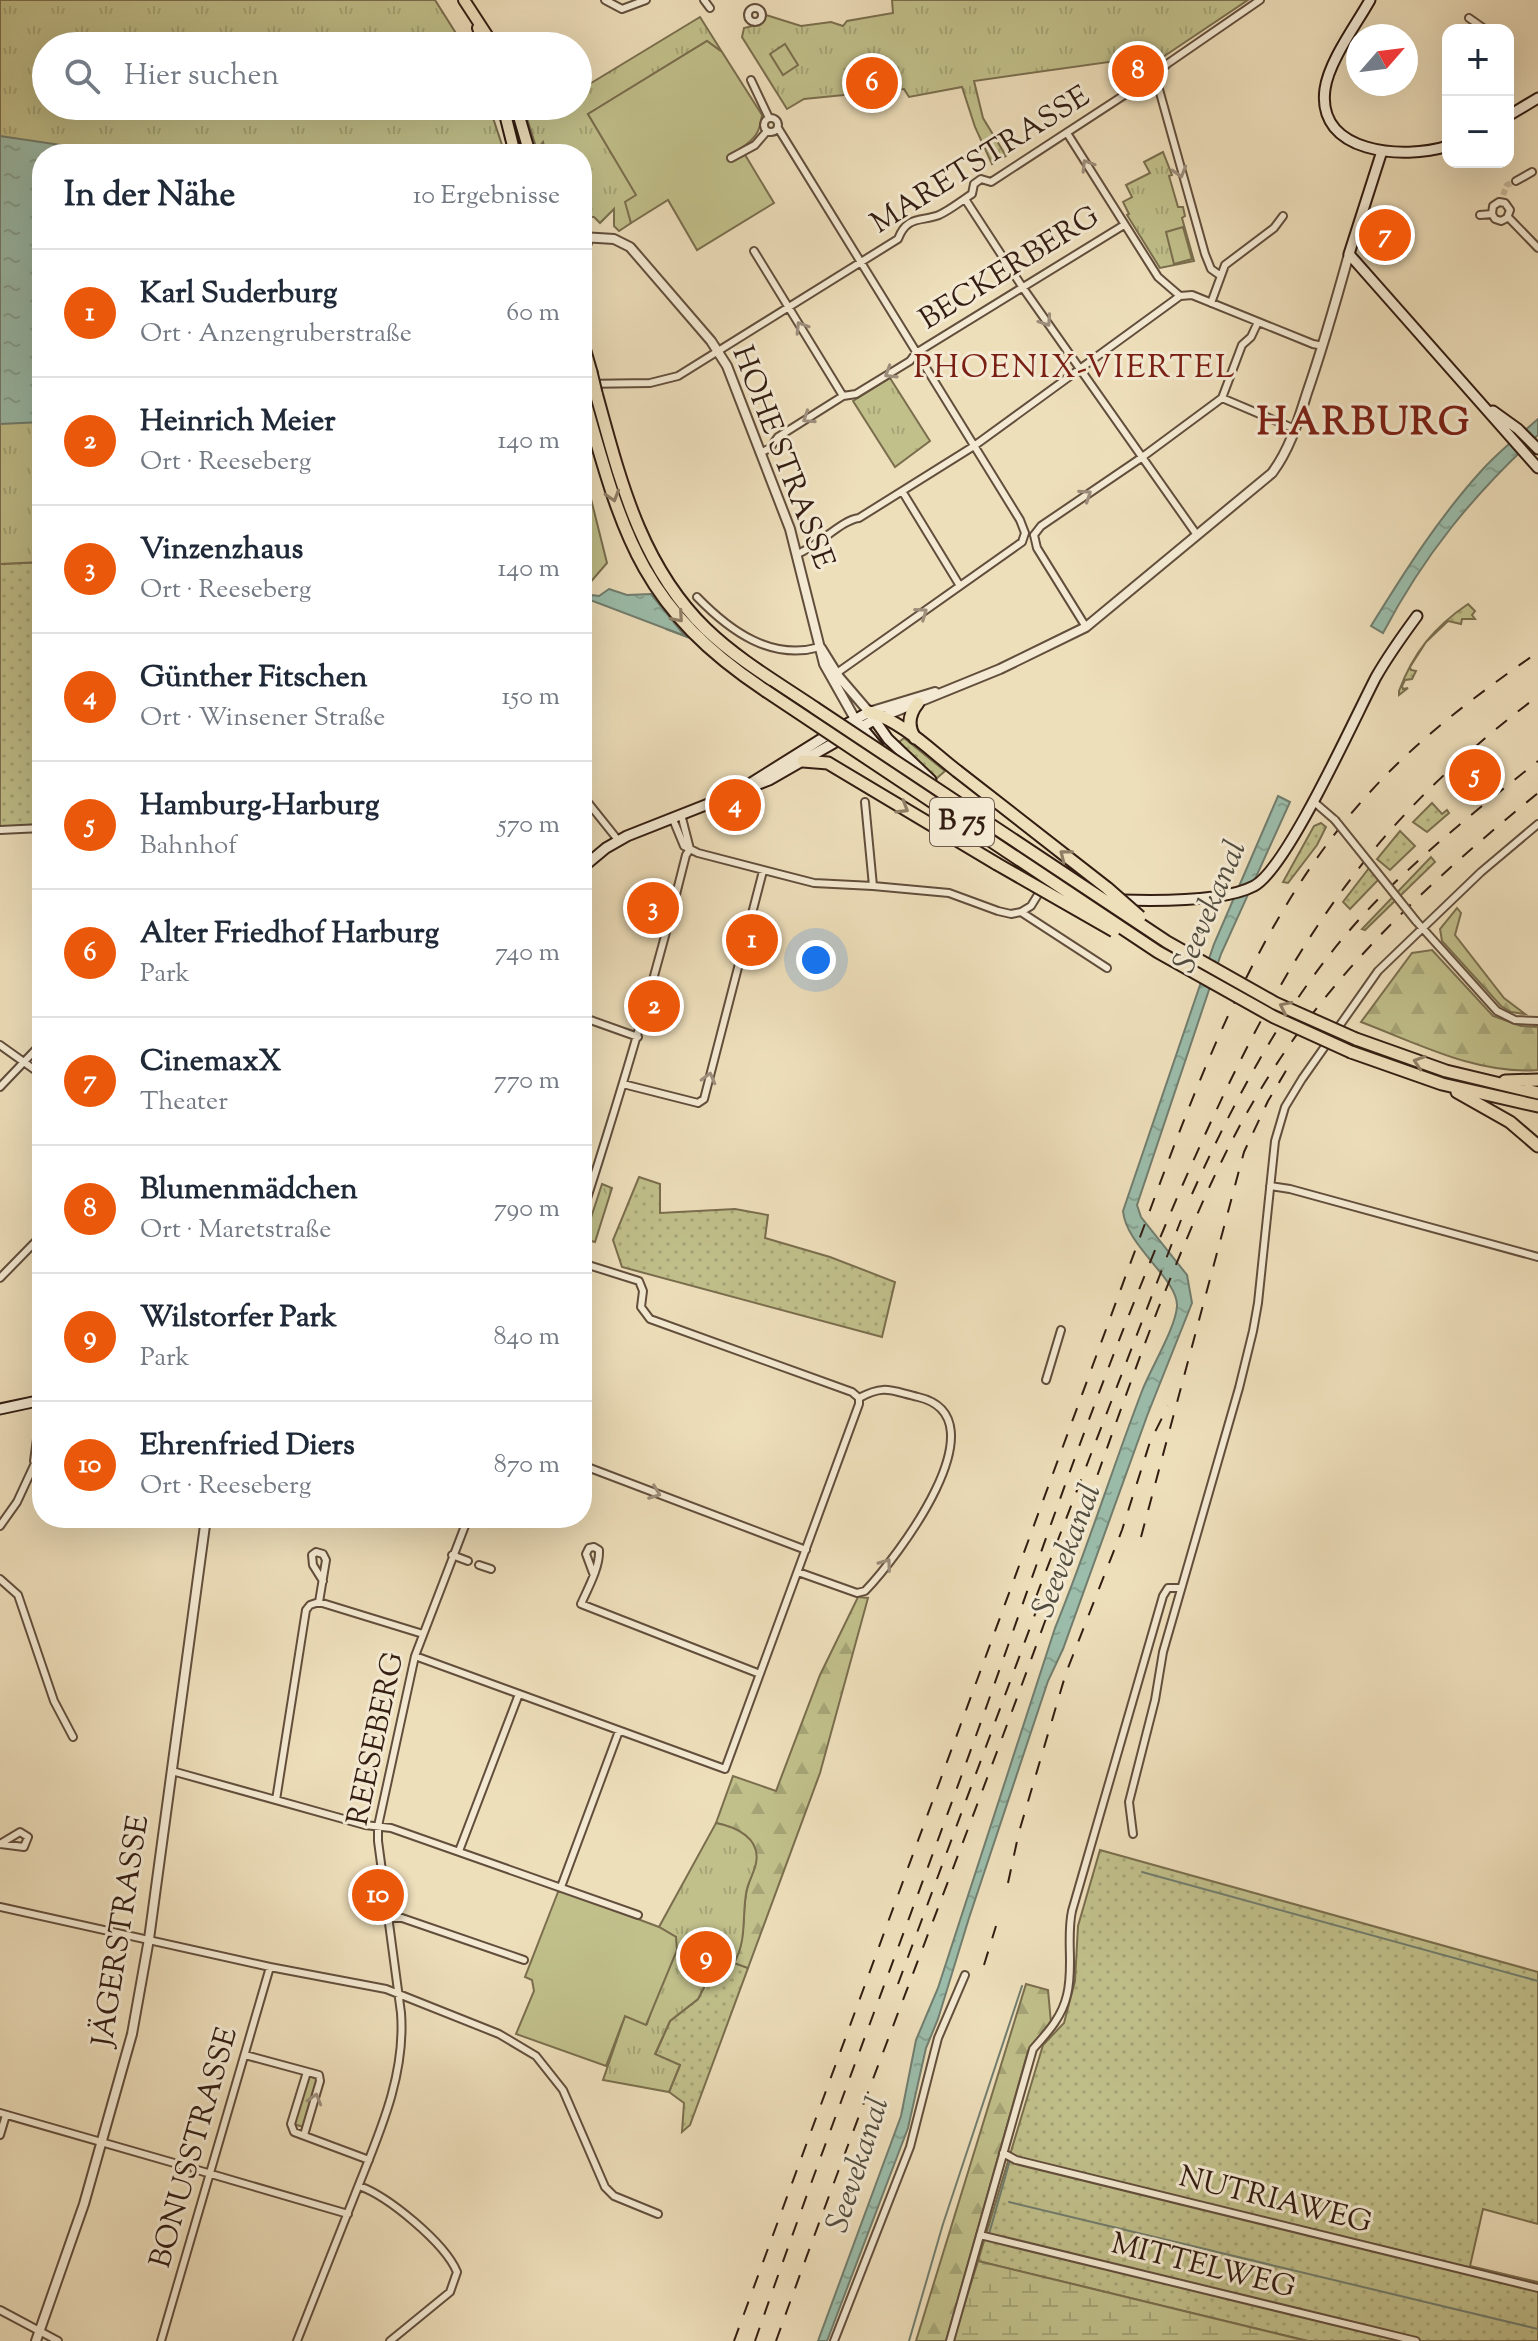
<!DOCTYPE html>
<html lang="de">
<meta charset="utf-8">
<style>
:root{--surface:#fff;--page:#f2f2f3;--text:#1f2937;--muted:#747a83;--line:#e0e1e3;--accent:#ea580c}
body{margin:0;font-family:"Sorts Mill Goudy",serif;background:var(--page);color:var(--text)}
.controls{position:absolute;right:24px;top:24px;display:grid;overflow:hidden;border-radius:16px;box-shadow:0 8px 32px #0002}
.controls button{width:72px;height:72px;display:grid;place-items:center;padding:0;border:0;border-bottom:2px solid var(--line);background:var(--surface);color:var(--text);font:40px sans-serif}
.compass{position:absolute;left:1346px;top:24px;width:72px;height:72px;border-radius:50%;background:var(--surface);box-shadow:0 8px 32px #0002;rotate:62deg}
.you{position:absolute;left:816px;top:960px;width:28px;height:28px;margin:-20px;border:6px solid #fff;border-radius:50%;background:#1a73e8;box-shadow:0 0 0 12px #1a73e833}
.badge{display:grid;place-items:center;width:52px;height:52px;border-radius:50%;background:var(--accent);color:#fff;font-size:26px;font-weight:700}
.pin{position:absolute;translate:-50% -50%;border:4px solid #fff;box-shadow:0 2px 8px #0006}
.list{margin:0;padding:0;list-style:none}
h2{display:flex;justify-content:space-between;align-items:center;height:104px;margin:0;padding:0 32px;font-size:34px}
h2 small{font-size:26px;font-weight:400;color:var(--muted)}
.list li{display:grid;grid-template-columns:52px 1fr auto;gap:24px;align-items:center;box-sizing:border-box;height:128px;padding:0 32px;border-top:2px solid var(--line)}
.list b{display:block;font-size:30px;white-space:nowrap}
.list p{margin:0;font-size:26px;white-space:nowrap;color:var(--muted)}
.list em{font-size:26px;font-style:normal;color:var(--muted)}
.icon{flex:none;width:44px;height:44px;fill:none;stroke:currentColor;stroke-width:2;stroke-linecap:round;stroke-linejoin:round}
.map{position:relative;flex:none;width:1538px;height:2341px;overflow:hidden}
.search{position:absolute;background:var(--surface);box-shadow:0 8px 32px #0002;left:32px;top:32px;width:560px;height:88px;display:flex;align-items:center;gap:20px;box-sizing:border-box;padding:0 28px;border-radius:44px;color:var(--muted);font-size:30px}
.panel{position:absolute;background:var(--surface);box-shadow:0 8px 32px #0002;left:32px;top:144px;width:560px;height:1384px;border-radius:32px}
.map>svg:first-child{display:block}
.grass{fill:url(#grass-dots);stroke:#7a6e4e;stroke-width:2}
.forest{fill:url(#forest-firs);stroke:#7a6e4e;stroke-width:2}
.wetland{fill:url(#wetland-marsh);stroke:#7a6e4e;stroke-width:2}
.park{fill:url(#park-tufts);stroke:#7a6e4e;stroke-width:2}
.pitch{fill:#c1c08b;stroke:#7a6e4e;stroke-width:2}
.water{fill:url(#water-ripples);stroke:#717d6e;stroke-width:2}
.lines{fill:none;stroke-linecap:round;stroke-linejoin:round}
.stream{stroke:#717d6e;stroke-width:2}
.minor-tunnel{stroke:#c9b899;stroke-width:6;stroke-dasharray:6 3;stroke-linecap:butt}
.minor-casing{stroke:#624e3c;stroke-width:10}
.tertiary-casing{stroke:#624e3c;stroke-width:12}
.secondary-casing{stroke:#331d12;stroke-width:13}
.primary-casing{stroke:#331d12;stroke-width:14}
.trunk-casing{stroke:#331d12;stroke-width:15}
.minor{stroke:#f4ead3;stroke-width:6}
.tertiary{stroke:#f4ead3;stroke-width:8}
.secondary{stroke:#f4ead3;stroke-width:9}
.primary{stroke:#eedfbb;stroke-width:10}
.trunk{stroke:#eedfbb;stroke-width:11}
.rail{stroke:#331d12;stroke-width:2;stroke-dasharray:14 14;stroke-linecap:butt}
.minor-bridge-casing{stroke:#624e3c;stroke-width:10;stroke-linecap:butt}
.trunk-bridge-casing{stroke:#331d12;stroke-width:15;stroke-linecap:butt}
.minor-bridge{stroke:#f4ead3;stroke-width:6}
.trunk-bridge{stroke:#eedfbb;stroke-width:11}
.oneway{stroke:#9d8e7c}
.oneway2{stroke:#907e66}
.labels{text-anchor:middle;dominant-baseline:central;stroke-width:6;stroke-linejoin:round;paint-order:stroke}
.shield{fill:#f4ead3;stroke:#6d5a4c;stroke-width:2}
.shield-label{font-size:28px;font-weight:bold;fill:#331d12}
.street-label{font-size:30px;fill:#331d12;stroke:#f4ead3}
.neighbourhood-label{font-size:32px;letter-spacing:2px;fill:#7a1f14;stroke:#f4ead3}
.water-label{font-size:32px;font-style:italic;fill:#524d40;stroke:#f4ead3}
.district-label{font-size:38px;font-weight:bold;letter-spacing:2px;fill:#7a1f14;stroke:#f4ead3}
</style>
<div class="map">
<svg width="1538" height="2341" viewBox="0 0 1538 2341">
<defs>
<pattern id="grass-dots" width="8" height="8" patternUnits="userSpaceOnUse" patternTransform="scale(2)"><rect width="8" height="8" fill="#c1c08b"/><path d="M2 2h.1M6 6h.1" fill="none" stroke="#a6a577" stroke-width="1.8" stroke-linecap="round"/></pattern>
<pattern id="forest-firs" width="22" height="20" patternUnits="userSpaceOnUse" patternTransform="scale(2)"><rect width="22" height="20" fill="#c1c08b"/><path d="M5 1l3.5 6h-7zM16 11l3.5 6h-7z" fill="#a6a577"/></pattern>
<pattern id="wetland-marsh" width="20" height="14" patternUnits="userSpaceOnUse" patternTransform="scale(2)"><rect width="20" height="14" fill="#c1c08b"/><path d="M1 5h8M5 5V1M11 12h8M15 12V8" fill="none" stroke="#a6a577"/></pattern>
<pattern id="park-tufts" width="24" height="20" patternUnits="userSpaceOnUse" patternTransform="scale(2)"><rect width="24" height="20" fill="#c1c08b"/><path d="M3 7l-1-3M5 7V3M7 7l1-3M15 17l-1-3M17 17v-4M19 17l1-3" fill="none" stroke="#a6a577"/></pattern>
<pattern id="water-ripples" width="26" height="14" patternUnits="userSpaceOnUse" patternTransform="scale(2)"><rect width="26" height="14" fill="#9bbdab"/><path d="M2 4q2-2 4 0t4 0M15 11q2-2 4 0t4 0" fill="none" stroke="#86a292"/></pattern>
</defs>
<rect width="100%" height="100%" fill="#eedfbb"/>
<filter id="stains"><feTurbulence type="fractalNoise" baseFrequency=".0025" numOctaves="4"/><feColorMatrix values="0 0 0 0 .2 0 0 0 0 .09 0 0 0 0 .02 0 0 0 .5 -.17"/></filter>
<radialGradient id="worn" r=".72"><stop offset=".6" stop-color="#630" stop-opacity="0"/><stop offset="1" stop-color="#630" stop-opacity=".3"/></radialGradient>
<path class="grass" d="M42,562v262l-42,3v-263z
M1468,604l7,7 -3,4 3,4h-13l-1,5 -13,-3 -22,21 -16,25 1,3 5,1 -4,8 -7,1 -3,6 1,3 5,-1 -9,7v-4c14,-38 35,-64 69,-87z
M904,738l41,33 -9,8 -37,-37z
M1432,803l10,11 5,-4 2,3 -22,19 -14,-10z
M1321,823l5,4 -9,18 -29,38 -5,-1 31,-56z
M1400,831l15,15 -25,24 -13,-11z
M1431,857l4,5 -70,68 -3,-1z
M1369,868l10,11 -29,30 -7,-7z
M639,1177l21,7v29l75,-4 33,6 -3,23 65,19 65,25 -13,55 -260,-70 -9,-27z
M1100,1850l438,122v252l-55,-15 -13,57 68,16v59h-230l-330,-80 65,-216 21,-22 11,-42 3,-55z
M719,1957l29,11 -58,157 -8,7 2,-29 -15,-11 11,-27 -25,-10 15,-34 28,-22z"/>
<path class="forest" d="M1457,908l4,5 -6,22 49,63 21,16 -14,-2 -10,-6 -59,-65 -2,-12z
M1432,950l61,66 28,10 17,1v43c-61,5 -121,-27 -177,-48l51,-69z
M858,1597l10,1 -48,175 -72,195 -14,-5c12,-21 8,-46 12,-69 2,-16 16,-33 7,-49 -8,-14 -23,-19 -37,-22l17,-47 43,15 44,-116z
M1026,1984l22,6 3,33 -23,28 -82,290h-30z"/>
<path class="wetland" d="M978,2261l329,80h-354z"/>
<path class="park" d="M0,0h435l29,46h-418v60h443l16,48h-463v408l-42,2z
M892,0h356l-103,69 -8,-11 -163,23 9,37 23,38 -14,8 -17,-37 -13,-40 -53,10 -5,-8 -100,10 -17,10 -45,-72 2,-9 16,-4 6,-9 35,11 30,-4 12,4 4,-5 46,-8z
M700,17l22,35 -15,-11 -119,73 49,81 -11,7 5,21 -12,8 -5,-5v-17l-14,14 -6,-6h-12v-63h-36l-3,-12 -6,8 -14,-44h55v-15z
M1163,152l9,23 -3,1 9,31h5l2,9 -3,2 12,43 -34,7 -33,-53 2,-1 -6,-12 9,-5 -6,-12 24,-12 -6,-11z
M890,378l40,63 -35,26 -42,-66z
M602,1184l10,4 -17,54 -11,-3z
M716,1823c20,4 45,15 40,40 -2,11 -9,20 -10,31 -4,24 1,46 -12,69l-15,-5 -21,41 -28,22 -15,33 25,11 -11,27 -66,-12 22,-64 22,8 29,-87 -17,-10z
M308,2076l10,3 -14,48 -11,-3z"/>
<path class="pitch" d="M707,41l15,11 40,63c-2,17 -7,24 -21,33l33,55 -77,47 -29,-50 -37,23 -6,-21 11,-7 -48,-81z
M785,44l13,21 -15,10 -13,-21z
M1183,227l9,32 -18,5 -8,-32z
M582,475l7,16 18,72 -25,29z
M563,1891l96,36 17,10 1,13 -31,75 -21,-9 -19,50 -90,-32 18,-43 -2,-11 -7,-3 33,-85z"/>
<path class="water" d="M0,136l121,18h-79v268l-42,2z
M1538,419v16c-65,60 -114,120 -155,198l-12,-7c34,-55 68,-109 112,-157 16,-18 37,-34 55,-50z
M609,589l18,6 24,-1 34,42 -95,-36 2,-5 7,1z
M1278,796l12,6 -69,152 -84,251 4,12 46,58 5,28 -45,113 -84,233 -15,32 -79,237 -31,101 -12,29 -18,80 -81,213h-9l83,-225 15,-76 22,-52 117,-360c32,-78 57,-159 87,-237 9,-23 34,-64 35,-85 1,-27 -51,-60 -54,-95l91,-267z"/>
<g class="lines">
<path class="stream" d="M582,597l10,4
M666,629l27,10
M1142,1872l396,109
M1015,2157l114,28
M1009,2202l529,127
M1295,2225l243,59
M989,2234l21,-74
M909,2341l34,-117 79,-238"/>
<path class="minor-tunnel" d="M1503,195l4,-10 9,-4"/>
<g class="minor-casing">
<path id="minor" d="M605,0l17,9 24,-9
M704,0l6,8
M748 15a7 7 0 1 1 14 0a7 7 0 1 1-14 0Z
M1469,18l17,12
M1155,75l50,179 6,15 10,7
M751,80l18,38
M764 125a7 7 0 1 1 14 0a7 7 0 1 1-14 0Z
M778,128l242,392 5,13
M1067,133l91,144 22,19
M731,158l24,-13 12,-14
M1516,181l16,-9
M965,199l58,89 174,247
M1480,215l12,-1 3,5 6,2 6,-3 3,-8 -5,-7 -6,-1 -6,4 -1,8
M1508,217l30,31
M754,251l89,145
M1211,303l14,-38 49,-37 9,-12
M582,384l68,-1 28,-7 220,-137c9,-24 23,-17 41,-24 11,-5 22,-14 33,-21l2,-10 7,-5 10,3 164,-107 12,-11 93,-64
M1222,398l73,31
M760,453l10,-5 8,-11 65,-41 13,-2 54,-33 6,-8 208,-128
M902,491l58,95
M1034,535l7,-9 100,-68 81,-60 20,-53 9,-8 7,-15
M1034,535l3,13 49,79
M797,554c22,-8 44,-34 62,-36l115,-72 206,-150 12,-1 121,49 10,2
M697,597c33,34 74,64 123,50
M834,675l188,-133 3,-9
M582,795l36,45
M1313,801l22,19
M865,802l8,84
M681,814l9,35
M672,817l12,29 14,7 116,30 59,3 76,7 49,18 13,3 10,-2 86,56
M0,830l42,-2
M1021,912l10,-6 11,-18
M1416,921l81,90 18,9 23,1
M582,1017l56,20
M0,1045l42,30
M623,1084l75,19 6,-4 59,-228
M0,1087l42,-44
M1270,1186l20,3 248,68
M582,1214c38,-118 74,-238 104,-359l4,-6
M582,1263l57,18 4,10 -2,16 9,12 202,73 7,6
M0,1278l42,-43
M1046,1380l15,-50
M34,1461l6,-44 -1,-16
M582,1465l224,85
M0,1526l17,-24 25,-54
M452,1555l16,6
M479,1565l12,4
M798,1572l59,21 8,-2c31,-32 140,-174 53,-194 -27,-6 -33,-13 -59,1
M593,1573l-7,-19 3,-6 5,-1 5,3c1,17 -11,38 -18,54l179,70
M0,1579l18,16 36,106 19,36
M319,1602l104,32
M319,1602l7,-42 -3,-6 -7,-2 -4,3 1,10 10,16
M415,1656l310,113 134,-365v-6
M172,1771l193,54 26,3 247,87
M276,1800l30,-190 4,-5 9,-3
M1133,1834l-4,-32 26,-102 8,-48 76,-264 14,-57 5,-28 17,-162 10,-34 17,-28 76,-108 103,-99 57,-48
M0,1844l20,-12 8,5 -4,10 -24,-3
M459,1851l60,-157
M561,1887l58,-156
M0,1907l270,60 116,22 113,45 37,22 27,34 42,97 9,9 44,18
M389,1918h13l122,42
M245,2055l74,20 1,6 -16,54
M307,2072l-16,52 3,8 75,28
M0,2113l181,52
M0,2135l6,-20
M1003,2153l13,7 522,128
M194,2169l154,45
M359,2186c29,10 86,57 98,86l-7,20 -60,49
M980,2235l436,106
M0,2310l58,31
M161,2341l109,-374
M297,2341c19,-48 38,-96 57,-144 23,-59 52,-119 47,-184l-23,-172v-15l37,-170 53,-138
M834,2341l76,-194 28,-109 27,-63
M950,2341l83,-292c15,-17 29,-32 34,-54 7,-27 -1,-57 5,-84l91,-315 5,-8h13"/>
</g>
<g class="tertiary-casing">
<path id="tertiary" d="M582,237l32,2 16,8 81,94 16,25 63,163 34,135 31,55
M582,247l5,-4
M821,648l18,29 30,35 66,-20
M882,717l118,-48 86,-42 186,-154c18,-24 26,-52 35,-80 16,-46 29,-92 42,-139
M36,2341l48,-137 48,-170 17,-95 57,-421"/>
</g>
<g class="secondary-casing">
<path id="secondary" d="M1370,0c-14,25 -41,61 -45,89 -9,65 79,71 123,57
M1508,116l30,-18
M1382,151l-33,103 189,214
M1493,411l25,18 20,20
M855,719l23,28
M897,767l38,31 155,98
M751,783l83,-52 35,-19 19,27 43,41
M582,868l24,-20 21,-12 142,-56 105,-60
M1121,900c33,1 103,2 133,-14 33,-17 101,-169 122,-209 12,-21 27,-42 41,-61
M0,1409l42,-9"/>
</g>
<g class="primary-casing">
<path id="primary" d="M464,0l30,46
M478,28l7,18
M503,106l12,48
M516,106l14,48"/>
</g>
<g class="trunk-casing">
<path id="trunk" d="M582,341l9,31
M582,391c40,140 56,215 184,300
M596,393c24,86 44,172 110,236 32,31 72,54 109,79
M869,712c33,9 61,38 88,59
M915,738c-8,-12 -6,-24 3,-35
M803,761l25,2 169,101
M1356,1039l90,32 92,22
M1351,1052l91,32 96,22
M1505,1081l33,-1
M1457,1092l53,30 28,24"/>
</g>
<use href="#minor" class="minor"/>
<use href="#tertiary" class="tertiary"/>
<use href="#secondary" class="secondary"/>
<use href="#primary" class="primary"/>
<use href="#trunk" class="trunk"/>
<path class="rail" d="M1192,1194c45,-100 97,-198 172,-280 53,-57 114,-105 174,-153
M1141,1537l103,-385 24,-51 25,-42
M1036,1597l145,-377
M1008,1883l11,-51 47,-159 56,-143 28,-88 18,-36
M984,1965l12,-39
M898,1984l146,-394
M734,2341l392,-1066c62,-166 123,-352 245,-484 49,-54 107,-97 167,-139
M755,2341c74,-213 156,-424 232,-636 62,-175 122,-351 196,-521 47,-107 98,-214 170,-308 52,-69 116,-128 185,-180
M776,2341c86,-240 181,-477 268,-717 39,-105 74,-211 114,-315 32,-79 63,-157 109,-230 71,-114 168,-202 271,-286"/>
<g class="minor-bridge-casing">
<path id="minor-bridge" d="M1335,820l81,101"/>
</g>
<g class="trunk-bridge-casing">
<path id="trunk-bridge" d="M591,372l5,21
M766,691l392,261 116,65 77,35
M815,708l352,234 108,61 81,36
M957,771l150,117 33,29
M997,864l117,67"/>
</g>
<use href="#minor-bridge" class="minor-bridge"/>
<use href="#trunk-bridge" class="trunk-bridge"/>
</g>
<defs><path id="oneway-chevron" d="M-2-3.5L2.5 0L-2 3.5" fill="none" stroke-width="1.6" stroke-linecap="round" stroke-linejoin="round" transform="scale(2)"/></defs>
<g class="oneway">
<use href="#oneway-chevron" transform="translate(1087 165) rotate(-122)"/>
<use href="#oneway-chevron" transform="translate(1180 172) rotate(74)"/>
<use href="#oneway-chevron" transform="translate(1046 321) rotate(56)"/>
<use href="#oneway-chevron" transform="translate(801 327) rotate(-122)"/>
<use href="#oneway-chevron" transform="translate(890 373) rotate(148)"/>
<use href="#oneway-chevron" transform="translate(808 418) rotate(147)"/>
<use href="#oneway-chevron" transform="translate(1086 495) rotate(-34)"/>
<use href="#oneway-chevron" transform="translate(922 613) rotate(-35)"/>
<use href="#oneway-chevron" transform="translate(709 1078) rotate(-75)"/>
<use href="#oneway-chevron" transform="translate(655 1493) rotate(21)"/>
<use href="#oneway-chevron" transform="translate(886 1564) rotate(-54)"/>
<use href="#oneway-chevron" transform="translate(315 2099) rotate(-74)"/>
</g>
<g class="oneway2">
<use href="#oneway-chevron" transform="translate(613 496) rotate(73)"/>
<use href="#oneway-chevron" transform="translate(678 617) rotate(49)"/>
<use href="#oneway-chevron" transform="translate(903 808) rotate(31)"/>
<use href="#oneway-chevron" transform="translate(1065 855) rotate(-142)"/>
<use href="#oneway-chevron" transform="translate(1285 1007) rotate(-154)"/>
<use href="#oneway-chevron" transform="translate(1419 1062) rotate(-162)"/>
</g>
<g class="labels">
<rect class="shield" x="930" y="798" width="64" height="48" rx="6"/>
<g class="shield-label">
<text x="962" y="822">B 75</text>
</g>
<g class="street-label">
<text transform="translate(981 161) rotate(-32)">MARETSTRASSE</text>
<text transform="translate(1010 269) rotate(-32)">BECKERBERG</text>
<text transform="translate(782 458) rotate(69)">HOHE STRASSE</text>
<text transform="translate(377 1739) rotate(-78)">REESEBERG</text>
<text transform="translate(122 1931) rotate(-81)">JÄGERSTRASSE</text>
<text transform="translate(195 2148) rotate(-74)">BONUSSTRASSE</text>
<text transform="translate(1275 2201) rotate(14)">NUTRIAWEG</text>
<text transform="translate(1203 2267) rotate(14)">MITTELWEG</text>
</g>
<g class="neighbourhood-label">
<text x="1075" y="369">PHOENIX-VIERTEL</text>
</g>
<g class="water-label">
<text transform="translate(1211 907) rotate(-67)">Seevekanal</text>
<text transform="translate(1068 1551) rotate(-69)">Seevekanal</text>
<text transform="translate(859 2165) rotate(-72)">Seevekanal</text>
</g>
<g class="district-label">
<text x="1364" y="425">HARBURG</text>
</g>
</g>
<rect width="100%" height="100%" filter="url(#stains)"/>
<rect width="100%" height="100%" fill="url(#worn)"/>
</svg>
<div class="controls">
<button>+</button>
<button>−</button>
</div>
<svg class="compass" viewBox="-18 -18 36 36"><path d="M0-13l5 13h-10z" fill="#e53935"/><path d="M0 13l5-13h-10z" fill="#747a83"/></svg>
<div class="you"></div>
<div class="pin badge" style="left:752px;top:940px">1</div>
<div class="pin badge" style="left:654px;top:1006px">2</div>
<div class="pin badge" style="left:653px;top:908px">3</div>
<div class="pin badge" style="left:735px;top:805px">4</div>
<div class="pin badge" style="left:1475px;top:775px">5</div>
<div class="pin badge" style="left:872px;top:83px">6</div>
<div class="pin badge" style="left:1385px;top:235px">7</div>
<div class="pin badge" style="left:1138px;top:71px">8</div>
<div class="pin badge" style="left:706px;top:1957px">9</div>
<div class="pin badge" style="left:378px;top:1895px">10</div>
<div class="search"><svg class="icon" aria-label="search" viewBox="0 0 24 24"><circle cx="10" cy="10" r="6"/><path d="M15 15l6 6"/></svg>Hier suchen</div>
<section class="panel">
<h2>In der Nähe<small>10 Ergebnisse</small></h2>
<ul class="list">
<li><span class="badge">1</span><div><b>Karl Suderburg</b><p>Ort · Anzengruberstraße</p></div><em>60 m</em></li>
<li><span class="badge">2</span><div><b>Heinrich Meier</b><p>Ort · Reeseberg</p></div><em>140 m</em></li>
<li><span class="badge">3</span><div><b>Vinzenzhaus</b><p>Ort · Reeseberg</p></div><em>140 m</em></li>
<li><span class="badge">4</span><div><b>Günther Fitschen</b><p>Ort · Winsener Straße</p></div><em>150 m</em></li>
<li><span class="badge">5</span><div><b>Hamburg-Harburg</b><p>Bahnhof</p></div><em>570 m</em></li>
<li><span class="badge">6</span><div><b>Alter Friedhof Harburg</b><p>Park</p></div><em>740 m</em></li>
<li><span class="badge">7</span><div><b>CinemaxX</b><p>Theater</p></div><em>770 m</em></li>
<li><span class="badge">8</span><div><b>Blumenmädchen</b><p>Ort · Maretstraße</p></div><em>790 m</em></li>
<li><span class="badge">9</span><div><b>Wilstorfer Park</b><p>Park</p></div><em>840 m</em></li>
<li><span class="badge">10</span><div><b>Ehrenfried Diers</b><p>Ort · Reeseberg</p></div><em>870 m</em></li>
</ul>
</section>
</div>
